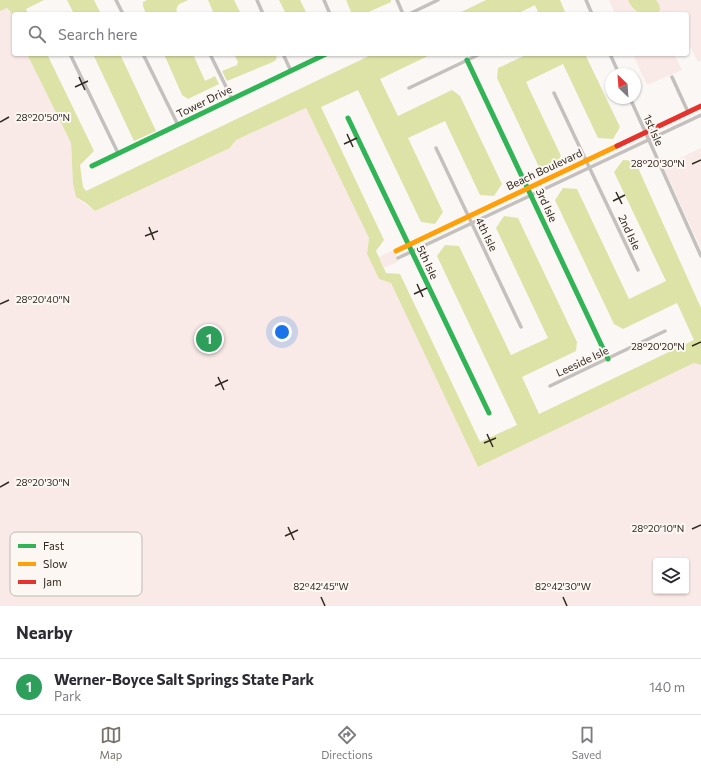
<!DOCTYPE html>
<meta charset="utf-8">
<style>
:root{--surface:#fff;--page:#f7f7f7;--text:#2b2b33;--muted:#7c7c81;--line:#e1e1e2;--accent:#78726b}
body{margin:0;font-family:Commissioner,sans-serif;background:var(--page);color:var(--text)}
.controls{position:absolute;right:12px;bottom:12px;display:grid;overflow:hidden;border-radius:4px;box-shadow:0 1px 3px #0004}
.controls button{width:36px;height:36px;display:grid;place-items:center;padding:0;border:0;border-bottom:1px solid var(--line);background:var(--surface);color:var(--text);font:20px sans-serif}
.compass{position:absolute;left:605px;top:68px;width:36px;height:36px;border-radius:50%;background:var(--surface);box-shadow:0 1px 3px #0004;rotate:335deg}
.you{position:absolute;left:282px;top:332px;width:14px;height:14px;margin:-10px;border:3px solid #fff;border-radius:50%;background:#1a73e8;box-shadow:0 0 0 6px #1a73e833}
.badge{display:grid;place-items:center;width:26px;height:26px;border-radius:50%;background:var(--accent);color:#fff;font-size:13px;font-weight:700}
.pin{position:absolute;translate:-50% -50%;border:2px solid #fff;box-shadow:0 1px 4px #0006}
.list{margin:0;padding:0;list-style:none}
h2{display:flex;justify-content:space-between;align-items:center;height:52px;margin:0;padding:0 16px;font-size:17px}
h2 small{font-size:13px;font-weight:400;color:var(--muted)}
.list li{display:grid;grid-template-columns:26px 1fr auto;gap:12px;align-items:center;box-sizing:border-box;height:56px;padding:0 16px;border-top:1px solid var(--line)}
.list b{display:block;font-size:15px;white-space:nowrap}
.list p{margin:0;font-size:13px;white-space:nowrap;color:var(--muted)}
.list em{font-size:13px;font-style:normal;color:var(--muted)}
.icon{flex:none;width:22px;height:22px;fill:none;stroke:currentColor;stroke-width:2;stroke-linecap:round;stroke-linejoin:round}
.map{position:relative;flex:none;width:701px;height:606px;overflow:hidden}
.search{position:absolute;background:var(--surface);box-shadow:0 1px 3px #0004;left:12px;right:12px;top:12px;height:44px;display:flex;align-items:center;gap:10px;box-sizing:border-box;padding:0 14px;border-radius:4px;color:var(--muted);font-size:15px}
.sheet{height:108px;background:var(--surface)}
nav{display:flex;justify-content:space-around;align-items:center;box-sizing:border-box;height:56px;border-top:1px solid var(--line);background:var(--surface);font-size:11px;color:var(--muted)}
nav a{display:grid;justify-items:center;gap:2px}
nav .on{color:var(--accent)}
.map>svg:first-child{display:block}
.green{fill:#f9eae7;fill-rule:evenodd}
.water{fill:#dde3a7}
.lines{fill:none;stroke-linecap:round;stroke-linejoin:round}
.street{stroke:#c4c0be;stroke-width:3.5}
.fast{stroke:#30b455;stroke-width:5}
.slow{stroke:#ff9f0a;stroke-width:5}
.jam{stroke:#e5322d;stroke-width:5}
.ticks{fill:none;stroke:#322a21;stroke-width:1.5}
.labels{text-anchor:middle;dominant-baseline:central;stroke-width:4;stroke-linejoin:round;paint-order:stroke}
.street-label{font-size:11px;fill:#322a21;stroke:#fcf7f3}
.key{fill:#fcf7f3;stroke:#bfbab4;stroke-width:1}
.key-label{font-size:11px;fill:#322a21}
.ticks-label{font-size:10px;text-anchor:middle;fill:#322a21;stroke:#fcf7f3;stroke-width:4;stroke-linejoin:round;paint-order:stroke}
</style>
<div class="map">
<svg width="701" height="606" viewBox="0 0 701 606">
<rect width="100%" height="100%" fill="#faf7f5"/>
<path class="green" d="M609,0h92v61l-3,1 -7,-14 -4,2v-36h-72z
M7,8c12,10 7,32 7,46h13l44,89 2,41 3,13 19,14 135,-63 6,-8 70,-32 63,130 -2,16 12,25 12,4 87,184 216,-104 7,2v241h-701v-595zM656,561h30v30h-30z
M633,54h45l-3,2 7,14 -35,15z
M701,148v101l-38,-83z
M393,250l6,11 -15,7 -5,-11z"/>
<path class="water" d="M0,0h44l-18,9 2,5h-14v5l-4,-8 -3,-3 -7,3z
M67,0h27l7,14h-27z
M147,0h41c-8,4 -13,4 -11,14h-31l-3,-8v-4z
M208,0h26l7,14h-27z
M279,0h21l7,14h-21z
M346,0h45v2l-27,12h-12z
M486,0h74l6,14h-27l-4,-9 -18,9h-60z
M628,0h28c3,4 6,9 2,14 -15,0 -23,1 -30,-14z
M27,54h20l47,97 -14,14 3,22 3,4 287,-137h59l-52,25 18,37 54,-26 8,6 42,88 -8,12 -14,-1 -35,-74 -37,17 35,74 -8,12 -14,-2 -63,-132 -37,17 63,133 -8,11 10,22 14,1 80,168 37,-17 -80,-169 8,-11 14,1 52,109 37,-17 -52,-110 8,-12 14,2 59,124 -1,9 -54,26 17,37 155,-74 -17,-37 -54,26 -9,-5 -59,-124 8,-12 14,1 52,110 37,-18 -52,-109 9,-12 12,1 66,147v57l-7,-2 -216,104 -87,-184 -12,-4 -12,-25 2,-16 -63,-130 -70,32 -6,8 -135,63 -9,-8 -10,-6 -3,-13 -2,-41z
M93,54h27l36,77 -22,10z
M164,54h29l12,27 10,-5 4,8 -31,15 -6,-4z
M234,54h43l-1,6 -3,2 -46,19 -5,-10 15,-6 1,-3z
M528,54h57l35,73 -7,12 -15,-1 -35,-74 -37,18 35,74 -8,12 -14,-1 -42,-89 1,-10z"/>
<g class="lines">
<path class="street" d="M116,0l7,14
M257,0l6,14
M324,0l6,14
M397,0l6,14
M586,0l6,14
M409,14l29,-14
M70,54l48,99
M143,54l35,71
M210,54l22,45
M283,54l8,17
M610,54l9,20
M672,77l16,35
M409,88l71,-34
M554,93l84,177
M630,98l71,158
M436,148l85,179
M398,258l303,-143
M550,386l115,-55"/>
<path class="fast" d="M467,60l141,299
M348,118l141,295
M92,166l234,-112"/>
<path class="slow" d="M396,251l221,-105"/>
<path class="jam" d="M617,146l84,-40"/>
</g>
<path class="ticks" d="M79,77l6,13M75,87l13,-6M0,122l9,-5M347,134l6,13M344,144l13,-6M692,164l9,-4M616,192l6,12M613,201l12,-6M149,227l5,13M145,236l13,-5M417,284l6,13M414,294l13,-6M0,304l9,-4M692,346l9,-4M218,377l6,13M215,386l13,-6M487,434l6,13M484,443l12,-5M0,487l9,-5M288,527l6,13M692,529l9,-4M285,536l13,-6M321,597l4,9M563,597l4,9"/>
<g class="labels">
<g class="street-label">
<text transform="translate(204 101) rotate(-26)">Tower Drive</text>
<text transform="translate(654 130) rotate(66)">1st Isle</text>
<text transform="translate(544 169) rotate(-25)">Beach Boulevard</text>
<text transform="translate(547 205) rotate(65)">3rd Isle</text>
<text transform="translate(630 232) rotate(65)">2nd Isle</text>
<text transform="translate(487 234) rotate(64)">4th Isle</text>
<text transform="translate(428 262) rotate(65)">5th Isle</text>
<text transform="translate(582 361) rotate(-25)">Leeside Isle</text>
</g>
</g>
<rect x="10" y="532" width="132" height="64" rx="6" class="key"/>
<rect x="18" y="544" width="18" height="4" fill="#30b455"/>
<rect x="18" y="562" width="18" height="4" fill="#ff9f0a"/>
<rect x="18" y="580" width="18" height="4" fill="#e5322d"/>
<g class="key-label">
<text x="43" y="550">Fast</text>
<text x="43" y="568">Slow</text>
<text x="43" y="586">Jam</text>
</g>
<g class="ticks-label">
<text x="43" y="121">28°20'50"N</text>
<text x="658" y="167">28°20'30"N</text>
<text x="43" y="303">28°20'40"N</text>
<text x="658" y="350">28°20'20"N</text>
<text x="43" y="486">28°20'30"N</text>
<text x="658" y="532">28°20'10"N</text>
<text x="321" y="590">82°42'45"W</text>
<text x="563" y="590">82°42'30"W</text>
</g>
</svg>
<div class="controls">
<button><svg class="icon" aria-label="layers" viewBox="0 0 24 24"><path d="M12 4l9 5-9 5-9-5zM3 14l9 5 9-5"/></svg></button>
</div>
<svg class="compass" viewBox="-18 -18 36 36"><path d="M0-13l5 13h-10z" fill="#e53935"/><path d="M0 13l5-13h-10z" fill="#7c7c81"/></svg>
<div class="you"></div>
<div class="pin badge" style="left:209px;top:339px;background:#2e9e5b">1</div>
<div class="search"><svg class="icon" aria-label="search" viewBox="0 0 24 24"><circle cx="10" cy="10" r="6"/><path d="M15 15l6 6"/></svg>Search here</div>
</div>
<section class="sheet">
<h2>Nearby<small></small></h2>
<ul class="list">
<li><span class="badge" style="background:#2e9e5b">1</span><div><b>Werner-Boyce Salt Springs State Park</b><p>Park</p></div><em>140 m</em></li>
</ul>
</section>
<nav>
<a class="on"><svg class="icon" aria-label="map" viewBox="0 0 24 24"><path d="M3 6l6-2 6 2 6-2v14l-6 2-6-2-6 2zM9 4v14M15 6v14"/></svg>Map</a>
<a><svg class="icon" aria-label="directions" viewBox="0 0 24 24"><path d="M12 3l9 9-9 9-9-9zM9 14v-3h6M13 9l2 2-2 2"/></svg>Directions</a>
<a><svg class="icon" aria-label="saved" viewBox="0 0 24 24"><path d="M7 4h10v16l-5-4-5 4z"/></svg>Saved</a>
</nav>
